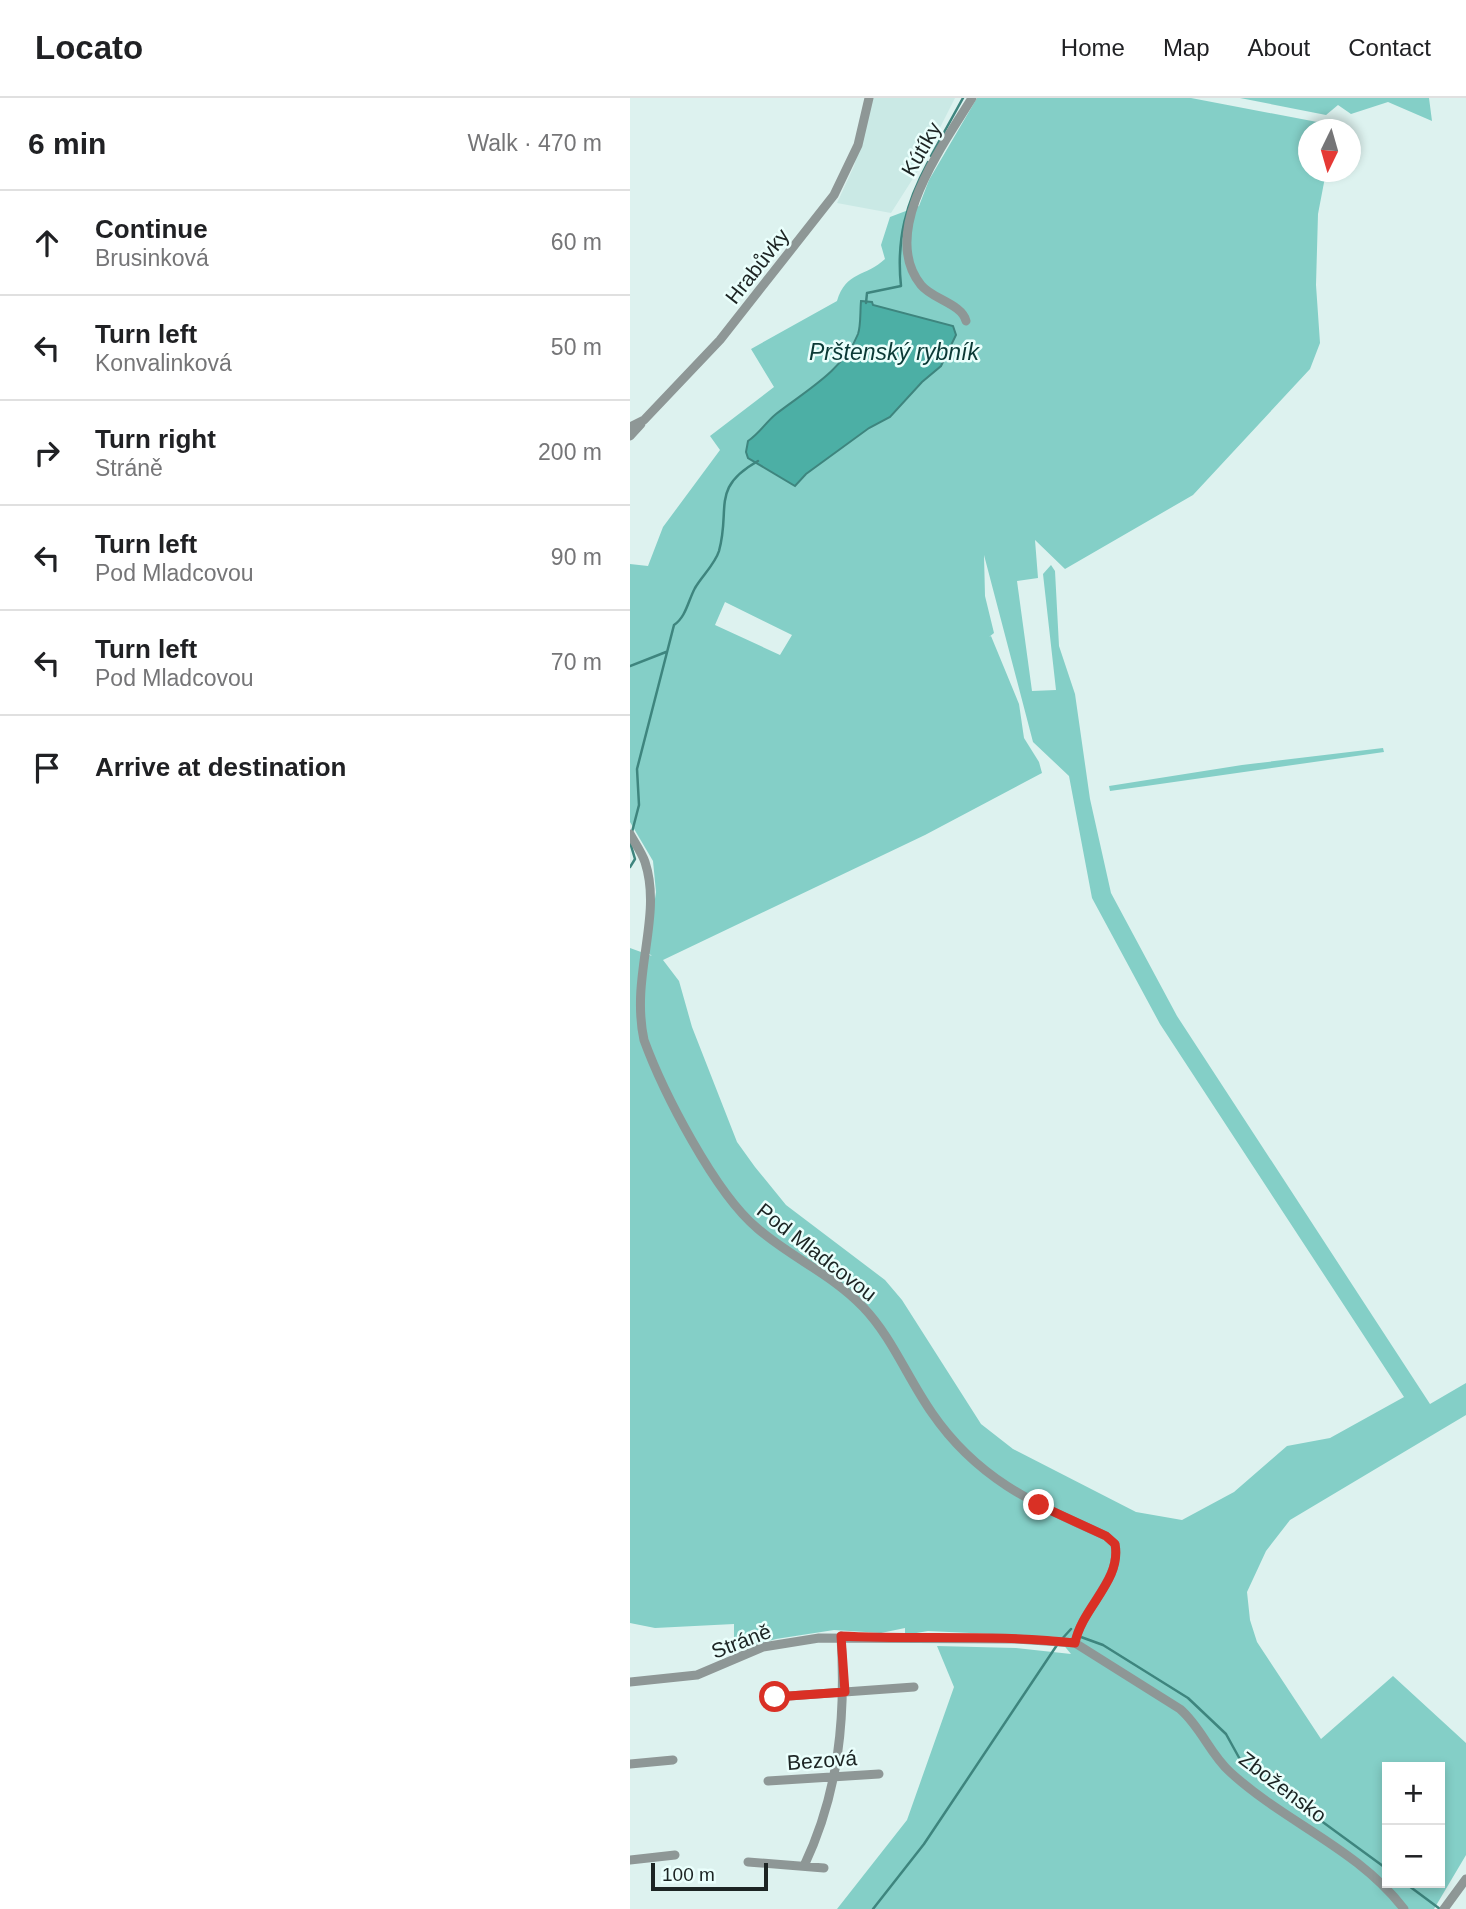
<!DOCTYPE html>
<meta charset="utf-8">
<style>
:root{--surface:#fff;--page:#f2f2f2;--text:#202124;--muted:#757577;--line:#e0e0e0}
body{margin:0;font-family:Arial,sans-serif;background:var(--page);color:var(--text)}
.controls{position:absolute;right:21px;bottom:21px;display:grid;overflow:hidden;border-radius:0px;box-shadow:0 4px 10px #0003}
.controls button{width:63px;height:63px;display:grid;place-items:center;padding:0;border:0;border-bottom:2px solid var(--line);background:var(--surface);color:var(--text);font:35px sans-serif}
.compass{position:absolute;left:668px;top:21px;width:63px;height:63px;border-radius:50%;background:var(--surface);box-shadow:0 4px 10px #0003;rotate:185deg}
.scale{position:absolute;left:21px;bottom:18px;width:117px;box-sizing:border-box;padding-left:7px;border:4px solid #1c2423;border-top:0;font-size:19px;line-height:24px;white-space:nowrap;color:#1c2423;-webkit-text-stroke:5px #eafffc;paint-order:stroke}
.stop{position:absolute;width:21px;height:21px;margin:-16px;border:5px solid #d93025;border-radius:50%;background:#fff}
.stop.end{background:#d93025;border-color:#fff;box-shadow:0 2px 7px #0008}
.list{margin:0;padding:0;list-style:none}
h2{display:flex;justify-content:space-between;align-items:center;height:91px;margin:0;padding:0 28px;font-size:30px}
h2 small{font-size:23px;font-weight:400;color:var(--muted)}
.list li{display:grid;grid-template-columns:46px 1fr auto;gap:21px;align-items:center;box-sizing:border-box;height:105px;padding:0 28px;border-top:2px solid var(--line)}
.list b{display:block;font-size:26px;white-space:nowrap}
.list p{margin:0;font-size:23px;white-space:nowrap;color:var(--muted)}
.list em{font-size:23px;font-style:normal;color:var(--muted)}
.icon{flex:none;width:38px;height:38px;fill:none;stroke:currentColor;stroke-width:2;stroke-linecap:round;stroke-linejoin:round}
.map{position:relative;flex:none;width:836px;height:1811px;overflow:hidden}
header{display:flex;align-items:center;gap:42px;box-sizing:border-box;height:98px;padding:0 35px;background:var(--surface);border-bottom:2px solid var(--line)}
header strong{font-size:33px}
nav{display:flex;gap:38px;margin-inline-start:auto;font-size:24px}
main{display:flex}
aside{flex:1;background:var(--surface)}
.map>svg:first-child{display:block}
.built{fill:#cae9e5}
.green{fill:#84cfc7;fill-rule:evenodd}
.water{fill:#4cafa5;stroke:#3e857e;stroke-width:2}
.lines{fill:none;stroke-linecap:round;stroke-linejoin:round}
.stream{stroke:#3e857e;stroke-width:2.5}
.minor{stroke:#8e9796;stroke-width:9}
.route{stroke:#d93025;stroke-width:9}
.labels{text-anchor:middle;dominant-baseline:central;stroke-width:5;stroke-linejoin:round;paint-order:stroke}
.street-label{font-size:21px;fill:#1c2423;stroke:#eafffc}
.water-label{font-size:23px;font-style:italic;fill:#0b3a36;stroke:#eafffc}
</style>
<header>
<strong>Locato</strong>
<nav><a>Home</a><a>Map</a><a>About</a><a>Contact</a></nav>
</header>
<main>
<aside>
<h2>6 min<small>Walk · 470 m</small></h2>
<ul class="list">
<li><svg class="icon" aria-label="ahead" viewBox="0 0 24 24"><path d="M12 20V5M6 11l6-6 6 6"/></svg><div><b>Continue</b><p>Brusinková</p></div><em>60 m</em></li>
<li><svg class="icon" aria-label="left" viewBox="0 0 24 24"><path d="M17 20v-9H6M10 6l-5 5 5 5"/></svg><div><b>Turn left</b><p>Konvalinková</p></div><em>50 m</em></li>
<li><svg class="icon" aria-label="right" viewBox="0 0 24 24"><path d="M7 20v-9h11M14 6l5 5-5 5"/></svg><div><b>Turn right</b><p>Stráně</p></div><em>200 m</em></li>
<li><svg class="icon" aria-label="left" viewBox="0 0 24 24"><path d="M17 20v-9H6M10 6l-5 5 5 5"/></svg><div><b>Turn left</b><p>Pod Mladcovou</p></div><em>90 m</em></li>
<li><svg class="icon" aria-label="left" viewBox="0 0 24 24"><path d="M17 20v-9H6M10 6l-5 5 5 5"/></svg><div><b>Turn left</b><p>Pod Mladcovou</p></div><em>70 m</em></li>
<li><svg class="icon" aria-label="arrive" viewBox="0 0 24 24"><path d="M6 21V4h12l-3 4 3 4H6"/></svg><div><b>Arrive at destination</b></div></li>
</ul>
</aside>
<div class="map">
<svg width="836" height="1811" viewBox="0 0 836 1811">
<rect width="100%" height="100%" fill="#ddf2ef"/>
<path class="built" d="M243,0h82l-36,71 -28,44 -54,-10 17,-37z"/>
<path class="green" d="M347,0h214l142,27v4l-25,1v42h18l-8,42 -2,71 4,58 -10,26 -117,126 -128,74 -30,-29 3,38 -21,3 15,110 24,-1 -13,-116 8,-9 4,6 4,75 16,48 15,105 21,94 66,123 253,388 36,-21v32l-176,105 -24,31 -19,41 3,28 7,22 64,97 72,-63 73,67v112l-32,54h-597l70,-89 47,-133 -17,-41 79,2 55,6 -14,-17 -129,-6 -23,4v-7l-24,5 -47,-3 -58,9 -42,12 -4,-5 4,-2v-20l-79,4 -25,-5v-675l22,8 -5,-4 9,-60 -3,-31 -23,-39v-258l18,2 15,-39 57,-77 -10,-14 64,-49 -23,-38 86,-48c9,-30 29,-24 48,-42l-4,-14 9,-28 29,-11 10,-26zM354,457l49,187 36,34 23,122 68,126 244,373 -74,41 -43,8 -53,46 -52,28 -46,-8 -123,-63 -32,-25 -79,-124 -17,-20 -99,-75 -31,-38 -18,-25 -45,-115 -13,-46 -16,-21 262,-125 117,-62 -3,-11 -15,-24 -5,-34 -28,-68 -2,1 5,-4 -9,-37zM95,504l67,33 -12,20 -65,-30zM757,1669h53v116h-53z
M610,0h189l3,23 -44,-19 -37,12 -13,-9 -12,10z
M753,650l1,4 -238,34 -36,5 -1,-5 133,-21z"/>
<path class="water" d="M231,203l11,1 1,3 80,21 3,9 -15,31 -19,16 -32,35 -21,11 -63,46 -11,12 -47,-28 -2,-6 2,-11c12,-8 17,-18 28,-27 28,-22 68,-44 82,-80 3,-9 2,-22 3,-33z"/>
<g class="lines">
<path class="stream" d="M301,58l32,-58
M236,205l1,-10 34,-7c-5,-47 5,-83 27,-124
M0,568l36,-14
M2,734l7,-27 -2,-36 37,-144c12,-8 14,-24 21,-37 7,-12 20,-24 24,-37 12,-43 -9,-63 39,-90
M0,744l5,17 -5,8
M451,1539l22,8 85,53 38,36 16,29 145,106
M431,1542l10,-11
M775,1785l35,26
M243,1811l51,-65 133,-199"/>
<path class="minor" d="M336,223c-4,-17 -34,-22 -45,-36 -43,-53 23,-141 51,-187
M0,329l14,-7 76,-80 114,-145 24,-50 11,-47
M0,338l11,-12
M0,736c5,9 12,19 15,28 18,55 -15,113 -1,178 19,52 71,153 113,188 33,29 76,47 106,79 29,30 45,72 69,106 46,67 103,91 174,123l9,8c7,36 -33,63 -40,99
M0,1584l67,-7 66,-28 56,-9 196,1 60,4 105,66c21,18 30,45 50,63 57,52 127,76 174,137
M145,1599l139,-10
M0,1666l43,-4
M138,1683l111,-7
M0,1762l45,-5
M118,1764l76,6
M174,1768c35,-74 42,-148 37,-230
M814,1811l22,-30"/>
</g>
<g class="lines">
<path class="route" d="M145,1599l70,-5 -4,-56c78,4 156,-2 234,7 7,-36 47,-62 40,-99l-9,-8 -67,-31"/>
</g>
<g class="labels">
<g class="street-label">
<text transform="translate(291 51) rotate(-60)">Kútíky</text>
<text transform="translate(127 168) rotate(-52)">Hrabůvky</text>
<text transform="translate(187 1154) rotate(38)">Pod Mladcovou</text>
<text transform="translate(111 1543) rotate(-21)">Stráně</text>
<text transform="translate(192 1662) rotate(-4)">Bezová</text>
<text transform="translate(653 1689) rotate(37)">Zbožensko</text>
</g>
<g class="water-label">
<text x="264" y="254">Prštenský rybník</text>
</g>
</g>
</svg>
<div class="controls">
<button>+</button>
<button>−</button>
</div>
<svg class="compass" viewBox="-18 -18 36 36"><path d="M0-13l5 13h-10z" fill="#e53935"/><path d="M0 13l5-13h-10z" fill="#757577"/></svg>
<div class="scale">100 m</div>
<div class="stop" style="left:145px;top:1599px"></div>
<div class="stop end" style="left:409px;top:1407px"></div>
</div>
</main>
